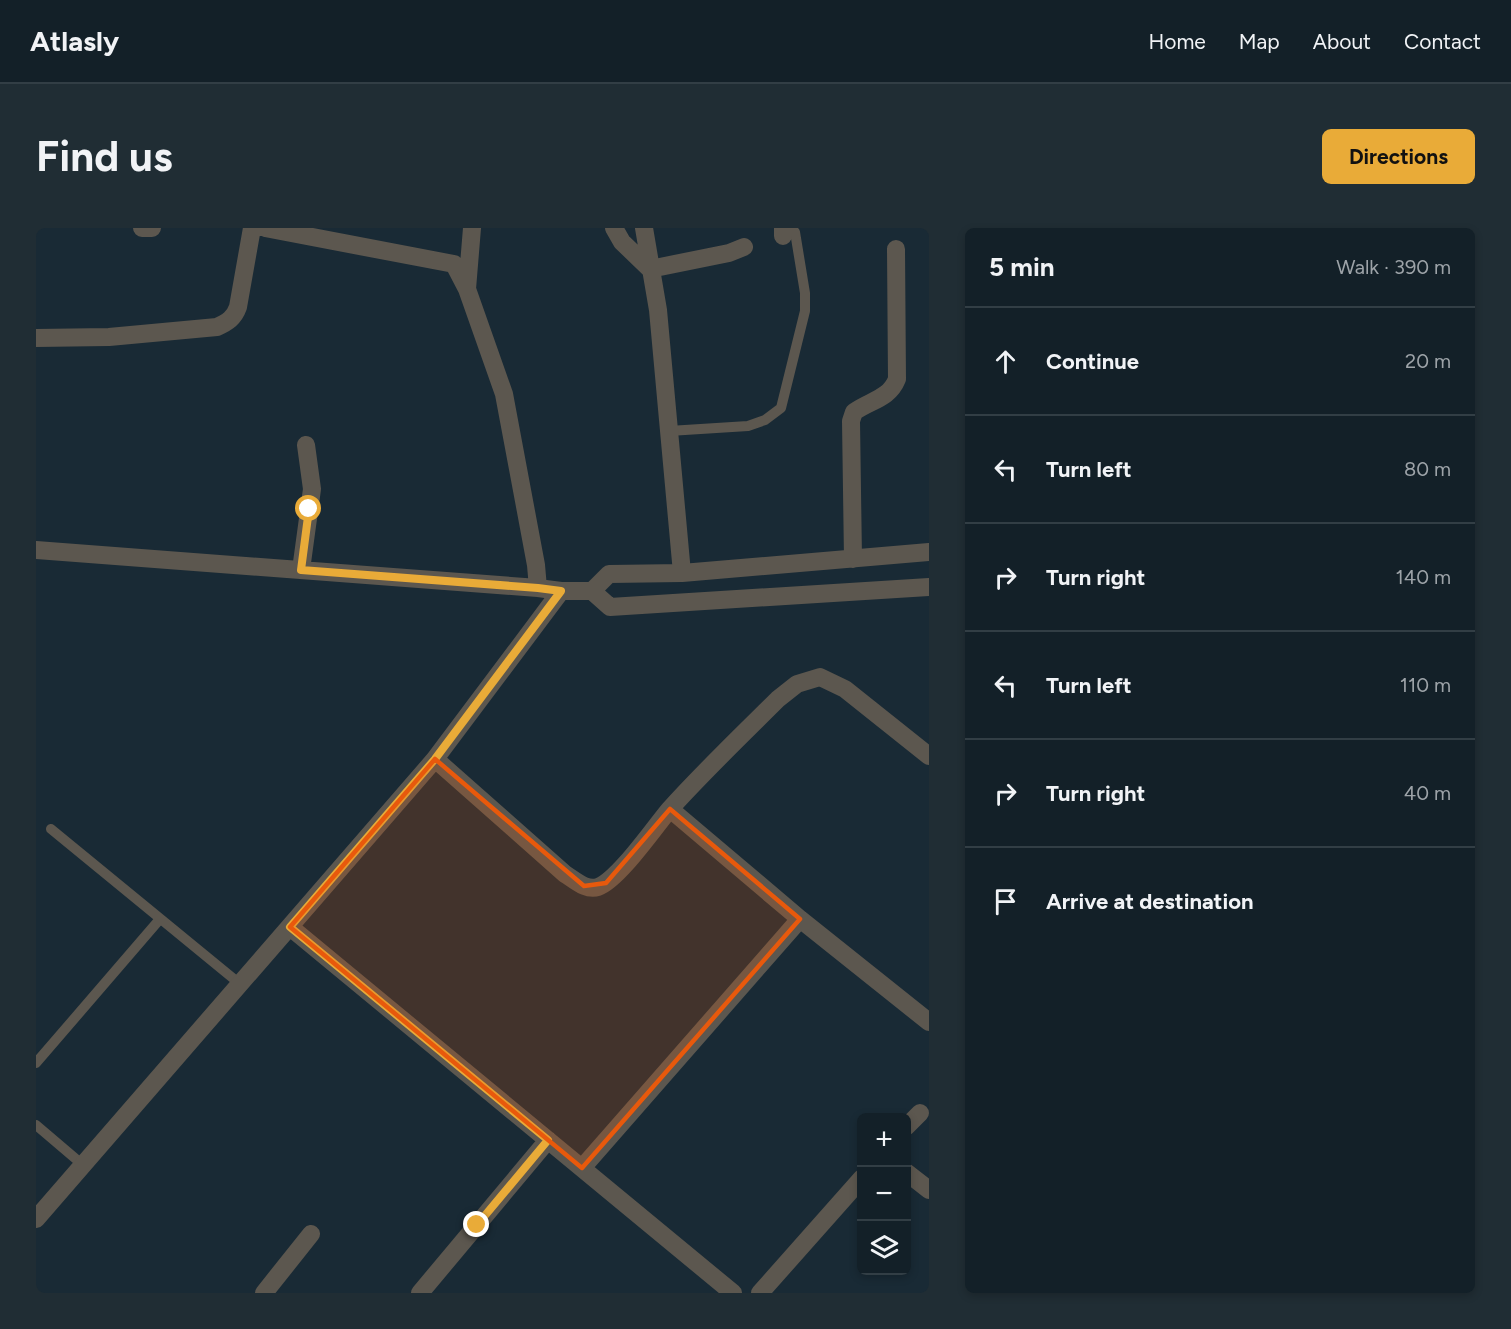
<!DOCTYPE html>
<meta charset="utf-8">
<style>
:root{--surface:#132028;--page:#202d34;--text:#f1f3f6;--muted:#9da3a8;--line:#323e45;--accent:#e9ab38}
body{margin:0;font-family:Figtree,sans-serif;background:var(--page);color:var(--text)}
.controls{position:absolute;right:18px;bottom:18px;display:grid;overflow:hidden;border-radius:9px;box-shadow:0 3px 9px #0003}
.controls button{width:54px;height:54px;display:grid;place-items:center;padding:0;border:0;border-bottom:2px solid var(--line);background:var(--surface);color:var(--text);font:30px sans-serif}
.stop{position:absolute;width:18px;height:18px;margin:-14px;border:4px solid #e9ab38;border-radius:50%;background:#fff}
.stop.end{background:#e9ab38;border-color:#fff;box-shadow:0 2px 6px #0008}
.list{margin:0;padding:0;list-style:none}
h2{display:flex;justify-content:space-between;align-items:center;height:78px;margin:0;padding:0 24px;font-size:26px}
h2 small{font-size:20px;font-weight:400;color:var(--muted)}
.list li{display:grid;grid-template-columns:39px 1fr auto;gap:18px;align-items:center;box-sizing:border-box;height:108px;padding:0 24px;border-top:2px solid var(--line)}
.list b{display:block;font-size:22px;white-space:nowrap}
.list em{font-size:20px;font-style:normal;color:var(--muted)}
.icon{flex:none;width:33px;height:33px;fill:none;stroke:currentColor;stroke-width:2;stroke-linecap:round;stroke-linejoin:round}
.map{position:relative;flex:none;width:893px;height:1065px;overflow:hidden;border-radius:9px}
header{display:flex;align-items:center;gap:36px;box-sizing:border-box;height:84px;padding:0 30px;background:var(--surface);border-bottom:2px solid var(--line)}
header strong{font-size:28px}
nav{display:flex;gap:33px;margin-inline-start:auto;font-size:21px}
.intro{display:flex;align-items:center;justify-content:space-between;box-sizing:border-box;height:144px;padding:0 36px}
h1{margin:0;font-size:42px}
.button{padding:15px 27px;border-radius:9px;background:var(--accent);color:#111;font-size:21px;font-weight:700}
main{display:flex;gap:36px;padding:0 36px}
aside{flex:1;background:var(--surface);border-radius:9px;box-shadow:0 3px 9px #0003}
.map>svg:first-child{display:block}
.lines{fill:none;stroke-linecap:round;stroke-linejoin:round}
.service{stroke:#5c574f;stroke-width:10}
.minor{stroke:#5c574f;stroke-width:18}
.route{stroke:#e9ab38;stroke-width:8}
.marked{fill:#e8590c;fill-opacity:0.2;stroke:#e8590c;stroke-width:4.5;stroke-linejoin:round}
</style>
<header>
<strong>Atlasly</strong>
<nav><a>Home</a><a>Map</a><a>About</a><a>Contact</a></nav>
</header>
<div class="intro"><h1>Find us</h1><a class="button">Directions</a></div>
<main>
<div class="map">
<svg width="893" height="1065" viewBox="0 0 893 1065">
<rect width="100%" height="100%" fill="#192a35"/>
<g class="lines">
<path class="service" d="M633,203l79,-5 17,-6 16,-12 24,-97v-18l-10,-61
M15,601l189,155
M0,835l124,-144
M0,897l47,40"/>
<path class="minor" d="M106,0h10
M229,0l189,36 13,25 37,105 32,171 2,23
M578,0l8,14 28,27 79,-16 15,-6
M608,0l14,82 24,263
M747,0v8
M431,61l5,-61
M0,110l73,-1 108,-10c11,-5 17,-9 21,-20l14,-79
M0,322l502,38 23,3h31l18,16 319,-20
M817,331l-2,-138 3,-9c17,-12 35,-13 43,-33l-1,-130
M265,342l11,-81 -6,-44
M556,363l17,-17 73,-1 247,-21
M399,531l130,115c10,6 21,17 33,13 20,-7 56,-59 71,-77 35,-39 73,-75 109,-111l19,-15 23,-7 25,12 84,67
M634,581l130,110 129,103
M254,699l443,366
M870,899l14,-14
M546,940l218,-249
M870,944l23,18
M0,991l399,-460 126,-168
M228,1065l47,-59
M384,1065l128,-153
M724,1065l102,-115"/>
</g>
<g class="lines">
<path class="route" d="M273,281l-8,61 237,18 23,3 -126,168 -145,168 258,213 -71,85"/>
</g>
<path class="marked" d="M399,531l149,127 22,-3 64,-74 130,110 -218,249 -292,-241z"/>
</svg>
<div class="controls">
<button>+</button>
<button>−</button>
<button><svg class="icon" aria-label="layers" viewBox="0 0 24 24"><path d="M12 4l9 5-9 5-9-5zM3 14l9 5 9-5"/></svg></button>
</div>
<div class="stop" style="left:273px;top:281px"></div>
<div class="stop end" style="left:441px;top:997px"></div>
</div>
<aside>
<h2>5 min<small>Walk · 390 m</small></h2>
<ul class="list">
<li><svg class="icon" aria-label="ahead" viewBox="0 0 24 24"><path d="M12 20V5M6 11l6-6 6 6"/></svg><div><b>Continue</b></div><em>20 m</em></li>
<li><svg class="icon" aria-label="left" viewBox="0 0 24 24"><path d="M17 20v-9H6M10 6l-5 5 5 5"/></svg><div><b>Turn left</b></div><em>80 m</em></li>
<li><svg class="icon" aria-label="right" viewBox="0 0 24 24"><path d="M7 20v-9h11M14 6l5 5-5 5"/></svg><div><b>Turn right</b></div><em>140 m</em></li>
<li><svg class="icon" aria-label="left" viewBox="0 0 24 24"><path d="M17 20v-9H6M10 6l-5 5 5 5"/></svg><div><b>Turn left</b></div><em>110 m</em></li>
<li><svg class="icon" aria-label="right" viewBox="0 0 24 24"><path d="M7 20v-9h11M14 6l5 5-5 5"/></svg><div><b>Turn right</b></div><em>40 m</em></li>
<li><svg class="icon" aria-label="arrive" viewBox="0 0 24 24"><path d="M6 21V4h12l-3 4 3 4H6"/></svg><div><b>Arrive at destination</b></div></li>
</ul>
</aside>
</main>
